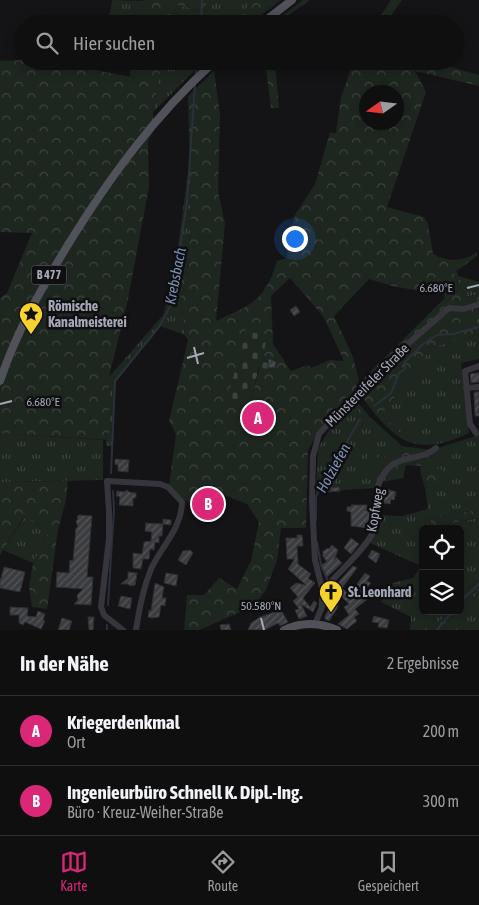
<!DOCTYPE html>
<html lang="de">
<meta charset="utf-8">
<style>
:root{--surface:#0f0f10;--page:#181819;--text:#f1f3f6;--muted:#9b9c9f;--line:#2f2f30;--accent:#db2777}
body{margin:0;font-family:"Asap Condensed",sans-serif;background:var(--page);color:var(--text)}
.controls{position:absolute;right:15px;bottom:15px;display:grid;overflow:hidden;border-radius:8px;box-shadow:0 2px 12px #0003}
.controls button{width:45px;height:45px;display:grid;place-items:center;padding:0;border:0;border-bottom:1px solid var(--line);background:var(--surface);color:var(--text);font:25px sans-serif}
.compass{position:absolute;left:359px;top:85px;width:45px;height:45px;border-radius:50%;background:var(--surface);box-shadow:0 2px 12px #0003;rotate:256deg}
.you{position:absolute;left:294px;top:238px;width:18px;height:18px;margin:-12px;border:4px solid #fff;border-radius:50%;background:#1a73e8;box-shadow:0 0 0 8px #1a73e833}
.badge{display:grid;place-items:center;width:32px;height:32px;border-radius:50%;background:var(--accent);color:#fff;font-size:16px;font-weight:700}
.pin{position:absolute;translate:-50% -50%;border:2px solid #fff;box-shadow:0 1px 5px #0006}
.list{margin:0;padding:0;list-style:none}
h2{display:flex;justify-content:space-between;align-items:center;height:65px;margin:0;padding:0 20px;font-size:21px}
h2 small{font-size:16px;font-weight:400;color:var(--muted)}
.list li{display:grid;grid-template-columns:32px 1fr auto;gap:15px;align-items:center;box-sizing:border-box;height:70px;padding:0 20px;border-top:1px solid var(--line)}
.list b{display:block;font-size:19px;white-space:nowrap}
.list p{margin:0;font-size:16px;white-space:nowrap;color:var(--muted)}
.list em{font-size:16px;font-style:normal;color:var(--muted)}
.icon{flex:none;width:28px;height:28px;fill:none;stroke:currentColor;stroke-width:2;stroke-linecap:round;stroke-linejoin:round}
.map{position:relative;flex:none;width:479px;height:630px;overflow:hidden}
.search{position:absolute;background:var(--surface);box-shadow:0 2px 12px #0003;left:15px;right:15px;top:15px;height:55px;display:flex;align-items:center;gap:12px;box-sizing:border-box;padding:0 18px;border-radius:28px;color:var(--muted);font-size:19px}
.sheet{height:205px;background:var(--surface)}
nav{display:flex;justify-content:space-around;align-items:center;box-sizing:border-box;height:70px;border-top:1px solid var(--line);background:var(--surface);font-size:14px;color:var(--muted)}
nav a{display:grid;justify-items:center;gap:2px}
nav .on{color:var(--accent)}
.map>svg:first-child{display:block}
.grass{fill:url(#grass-tufts)}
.forest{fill:url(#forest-crowns);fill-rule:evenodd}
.cemetery{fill:url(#cemetery-stones)}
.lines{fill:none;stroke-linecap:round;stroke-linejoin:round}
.stream{stroke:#2a303a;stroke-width:2}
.building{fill:url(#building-hatch);stroke:#2f2e32}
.minor{stroke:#35353b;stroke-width:6}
.major{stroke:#51515a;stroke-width:8}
.ticks{fill:none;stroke:#a5a8b6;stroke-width:2}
.labels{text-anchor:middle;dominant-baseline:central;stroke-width:5;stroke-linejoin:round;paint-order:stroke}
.shield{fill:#0f0f11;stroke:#787a84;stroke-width:1}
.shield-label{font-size:12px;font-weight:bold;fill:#a5a8b6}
.poi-label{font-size:14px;font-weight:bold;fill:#a5a8b6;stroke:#0f0f11;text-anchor:start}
.street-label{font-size:14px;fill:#a5a8b6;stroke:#0f0f11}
.water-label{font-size:15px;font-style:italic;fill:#7b90b2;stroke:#0f0f11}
.ticks-label{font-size:12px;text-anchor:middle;fill:#a5a8b6;stroke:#0f0f11;stroke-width:5;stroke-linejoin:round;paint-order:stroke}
</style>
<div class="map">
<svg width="479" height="630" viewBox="0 0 479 630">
<defs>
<pattern id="grass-tufts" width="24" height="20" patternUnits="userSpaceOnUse" patternTransform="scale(1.25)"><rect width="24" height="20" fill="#1e2620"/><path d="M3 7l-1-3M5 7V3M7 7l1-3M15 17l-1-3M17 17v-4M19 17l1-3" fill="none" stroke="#3c433e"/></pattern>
<pattern id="forest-crowns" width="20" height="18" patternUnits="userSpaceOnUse" patternTransform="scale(1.25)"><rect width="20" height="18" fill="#1e2620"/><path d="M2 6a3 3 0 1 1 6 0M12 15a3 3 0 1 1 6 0" fill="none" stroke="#3c433e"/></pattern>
<pattern id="cemetery-stones" width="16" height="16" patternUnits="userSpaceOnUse" patternTransform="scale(1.25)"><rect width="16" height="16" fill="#1e2620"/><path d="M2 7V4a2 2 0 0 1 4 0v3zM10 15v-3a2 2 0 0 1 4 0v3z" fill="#3c433e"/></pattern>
<pattern id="building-hatch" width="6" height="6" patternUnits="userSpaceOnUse" patternTransform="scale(1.25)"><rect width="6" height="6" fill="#3b3c40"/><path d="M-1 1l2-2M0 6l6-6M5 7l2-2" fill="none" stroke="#545559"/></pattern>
</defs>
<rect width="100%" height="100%" fill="#141416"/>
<path class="grass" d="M112,0l32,1 6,12 -2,11h-40z
M206,0h49l-24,23 -23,-1 -1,2h-36l6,-19 28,6z
M131,61h10l-4,17 -7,-2z
M162,61h38v4l-47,47z
M190,158l1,63 -5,59 -5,16 4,39 -25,-9 -45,57 -2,63h-7v-7h3v-62l54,-62 10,-32z
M456,271l3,5 20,6v12l-13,3 -12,-24z
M479,335v24l-18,4 8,70c-21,9 -34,15 -57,10l1,-3 -12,-6 -19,-20 50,-67z
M353,402l6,9 -5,16 5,3 10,-14 33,30 -16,11 -17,-6 -1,8 9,9v15l-3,5 -58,4 2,-44 14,-22z
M0,433l103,7v40l-103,2z
M479,435v71l-3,4 -45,9v5l-16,6 8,-1v82h25l-15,19h-23l1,-13 -30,-15 12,-19 20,-5 8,-12 -51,-23 7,-11 1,-17 24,1 26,-7 -3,-21 19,-4 -3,-16 -20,6 -1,-8 11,-5 1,-11z
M24,518l27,10 -18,35 -30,-13z
M479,518v62l-19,12v-63h-37z
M479,590v40h-39l16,-19h4v-4l8,-9z"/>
<path class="forest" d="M141,0h65v11l-29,-6 -6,19h-23l2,-11 -6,-12z
M255,0h26l-32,24h-42v-2l24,1z
M303,0h7l-17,12 -14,12h-8z
M391,0h11l-17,24h-10z
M24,60l24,1 89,17 4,-17h21l-9,51v20l-5,9 1,46 -22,117 -18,73v63l-109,-7v-135l7,-5 25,-60 -32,-1v-171z
M265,61h9l1,2 4,45h-8z
M354,61h75l50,14v11l-64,-15 11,21 -39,115 37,10 4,7 5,30c13,8 32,8 44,-2v4l-23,17 12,24 13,-3v41l-47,12 -50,67 19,20 12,6 -1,3c-19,-5 -41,-32 -51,-49l4,-17 80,-79 -4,-12 -26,4 -23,-4 -23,-7 -35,37 19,41 6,23 -5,12 -30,31 -16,27 -2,78h-25l-4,32 -11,30 -12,16 -55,24h-15l3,-35h17l15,-17 18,11 14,-28 8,-39 -12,-18 -46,-18 -9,20 -23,-20 7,-52 -7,-13 19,-81 -3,-5 -4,-39 5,-16 5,-59 -3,-125 26,-25 6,44 -2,76 7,33 -9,97c36,-17 48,-19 61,-60l10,-3 2,-19 6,-24 20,-31 15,-51h6l5,-36zM366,92h30v30h-30zM290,278l33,38 21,45 -14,-1 -19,8 -3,-3 -17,6 -18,-27 -2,-48zM262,356l16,4 -18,7 -10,36 -21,-5z
M353,402l6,2 10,12 -11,15 -4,-4 5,-16z
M402,446l30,4v11l-12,5 -14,-1 -3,13 -26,5v-15l-10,-9 2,-8 17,6z
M441,468l4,16 -20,4 -4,-14z
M68,481l-2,19 -8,30 -11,79 -15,-2 -3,-20 4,-24 18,-35 -28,-10 -23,37v-73z
M479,506v12l-64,12v-3l16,-3v-5l45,-9z
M479,580v10l-11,8 -8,9v-15z
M448,611h8l-16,19h-7z"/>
<path class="cemetery" d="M245,330l22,6 -4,20 15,4 -2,11 -17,-4 -9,37 -22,-6z"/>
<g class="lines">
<path class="stream" d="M201,24l1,-24
M196,74l1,-13
M374,406l17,-13 8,-20 6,-4v-7l18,-18 14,-9 16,-1 26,-7
M111,473l4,-92 44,-54 12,-22 16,-103 8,-118
M316,520v-24l44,-77
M317,542l4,23 6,14
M460,602l19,-18
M108,605l6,-96 -1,-18
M107,630v-5
M437,630l16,-19"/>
</g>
<path class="building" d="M296,306l4,6 -6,4 -4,-6z
M269,359l7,3 -1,6 -8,-1z
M477,373h2v9l-8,1 -1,-9z
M474,392h5v24h-4z
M115,459l14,1 -1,12 -10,-1v-6l-3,-1z
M339,487l1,4 -15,1v-4z
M383,488l13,4 -2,8 -3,-1 -1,5 -6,-1v-8l-2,-1z
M127,490l2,2 7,1v5h-3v8l-14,-1 1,-7 -1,-2h-3l1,-5 7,1z
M202,499l16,7 -2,6 -3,-2 -1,3 -13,-7z
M351,505h16l-1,6h5l-3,17 -17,-2v-14l-4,-1v-4h4z
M79,515l13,1 -5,61h6l-2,28 -17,-1 4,-4 -1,-5 6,-6 -27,-2 1,-15 12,1 1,-13 3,1 3,-33 2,-1 -2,-6 2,-2 -1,-2z
M163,519l8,1v5l-8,-1 -1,12h-3v7l-4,-1 -1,8 -4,-1 -1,10h-6l-2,10 -8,-1v-15l9,1 2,-12 7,-1 1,-9 -7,-1 1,-8 17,1z
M297,535h5l1,11h-6l1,18 13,10 -3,4 7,5 -12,15 7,9 4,-6 3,2 -4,9 -12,-8 6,12 -8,3 -4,-9 4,-1 -6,-8 5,-4 -8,-9 6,-5 10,2 -18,-16 7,-10h-8l-1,-21h11z
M351,538l8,6 -8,10 -7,-6z
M332,545l6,5 -4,10 2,-3 6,6 -15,14 -6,-12 6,-3 -5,-7 2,-1 -2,-2 6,-4 1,1z
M190,550l3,3 -7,12 -8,-5 5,-9z
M372,550l8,4 -4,9 -8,-6z
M353,566l4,2 -15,20 7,7 16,-22 5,3 -3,5 4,2 -7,9 5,6 -14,11 4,5 -5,3 3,4 -10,8 -9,-5 11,-9 -5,-8 5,-3 -7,-7 -6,5 2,5 -9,14 -4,-2v-3l8,-13 -6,-4v-4z
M4,567l21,5 -5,20 -20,-4v-9h1z
M128,572l9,1 -2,12 -5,1 -2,-2h-7l7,-6z
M166,573l12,2 -2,11 -12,-3z
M155,583l9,4 -2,11h4l-1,8 -4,-1 -2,12 -8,1 -3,-1 1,-7 2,1z
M121,596l11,2 -2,11 -12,-3z
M10,607l18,1 -1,8 9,1 2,-6 7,3 -2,6 2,1 -4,8 -16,-7 -2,3 -4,-2v-8h-9z
M281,610l7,12 -8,4 -2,-3 -13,7h-17l3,-7 9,-6z
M374,616l15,4 -2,8 -9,-1 1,-4 -7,-1z
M88,617h6l-1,13h-4z
M62,618l10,3 -3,9h-11z
M229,624l2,6h-10l-1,-5z"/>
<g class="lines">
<path class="minor" d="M466,388l13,-1
M476,433l-6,-9 -5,-53 14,-5
M322,588l8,-5c11,-13 39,-38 44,-53 7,-20 -5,-38 12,-59 13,-17 36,-10 50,-23
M315,624l7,-17v-19l-7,-28 -3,-60 1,-44 6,-22 16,-18 67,-67 47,-41 15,1 15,-5
M123,630l-19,-15 -3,-8 8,-68v-27l-2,-31 53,3 8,3 14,15c0,26 -21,45 -31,67 -8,20 -12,40 -15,61"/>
<path class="major" d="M261,24l31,-24
M0,381c16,-48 40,-90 66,-133 43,-70 88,-132 149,-187
M284,630c17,-8 35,-8 53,0"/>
</g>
<path class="ticks" d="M467,288l12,-3M194,347l4,17M187,358l17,-5M0,404l12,-3M261,618l3,12"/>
<defs>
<g id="sight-pin" transform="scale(1.25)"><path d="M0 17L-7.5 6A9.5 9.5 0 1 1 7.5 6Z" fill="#f5d22d" stroke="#0f0f11"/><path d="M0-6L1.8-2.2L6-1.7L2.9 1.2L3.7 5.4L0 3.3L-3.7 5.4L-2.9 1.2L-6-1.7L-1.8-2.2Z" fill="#111"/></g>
<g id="church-pin" transform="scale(1.25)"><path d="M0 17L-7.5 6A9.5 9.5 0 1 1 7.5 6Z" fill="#f5d22d" stroke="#0f0f11"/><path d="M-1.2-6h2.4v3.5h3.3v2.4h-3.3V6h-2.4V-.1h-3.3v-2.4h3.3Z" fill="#111"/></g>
</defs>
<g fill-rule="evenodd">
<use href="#sight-pin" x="31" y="314"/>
<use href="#church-pin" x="331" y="592"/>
</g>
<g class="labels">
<rect class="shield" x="31.5" y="265.5" width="35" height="19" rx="4"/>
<g class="shield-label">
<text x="49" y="275">B 477</text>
</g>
<g class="poi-label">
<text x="48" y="306">Römische<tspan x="48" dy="16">Kanalmeisterei</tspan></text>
<text x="348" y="592">St. Leonhard</text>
</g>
<g class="street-label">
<text transform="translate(367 385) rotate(-45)">Münstereifeler Straße</text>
<text transform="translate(375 510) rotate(-80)">Kopfweg</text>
</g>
<g class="water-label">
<text transform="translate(175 276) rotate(-79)">Krebsbach</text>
<text transform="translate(333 468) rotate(-61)">Holziefen</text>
</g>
</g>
<g class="ticks-label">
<text x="436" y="292">6.680°E</text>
<text x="43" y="406">6.680°E</text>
<text x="261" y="610">50.580°N</text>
</g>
</svg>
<div class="controls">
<button><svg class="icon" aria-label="locate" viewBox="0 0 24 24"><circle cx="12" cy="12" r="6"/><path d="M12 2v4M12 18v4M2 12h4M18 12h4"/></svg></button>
<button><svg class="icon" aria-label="layers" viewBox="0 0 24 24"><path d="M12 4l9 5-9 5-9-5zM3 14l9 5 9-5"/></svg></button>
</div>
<svg class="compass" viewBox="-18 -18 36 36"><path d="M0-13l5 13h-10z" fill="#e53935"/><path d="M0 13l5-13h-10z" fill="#9b9c9f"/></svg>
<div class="you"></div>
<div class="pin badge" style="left:258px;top:418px">A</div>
<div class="pin badge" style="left:208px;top:504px">B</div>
<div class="search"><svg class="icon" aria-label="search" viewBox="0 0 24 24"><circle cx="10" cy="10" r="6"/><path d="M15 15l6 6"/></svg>Hier suchen</div>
</div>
<section class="sheet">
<h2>In der Nähe<small>2 Ergebnisse</small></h2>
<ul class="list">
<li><span class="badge">A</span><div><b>Kriegerdenkmal</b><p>Ort</p></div><em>200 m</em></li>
<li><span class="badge">B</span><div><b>Ingenieurbüro Schnell K. Dipl.-Ing.</b><p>Büro · Kreuz-Weiher-Straße</p></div><em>300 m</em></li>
</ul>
</section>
<nav>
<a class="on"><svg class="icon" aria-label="map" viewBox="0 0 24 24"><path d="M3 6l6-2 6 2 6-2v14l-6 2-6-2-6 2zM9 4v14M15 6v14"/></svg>Karte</a>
<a><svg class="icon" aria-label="directions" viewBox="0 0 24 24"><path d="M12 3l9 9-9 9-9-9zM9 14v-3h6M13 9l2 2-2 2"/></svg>Route</a>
<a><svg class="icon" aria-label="saved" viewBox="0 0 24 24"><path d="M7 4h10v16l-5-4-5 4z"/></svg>Gespeichert</a>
</nav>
